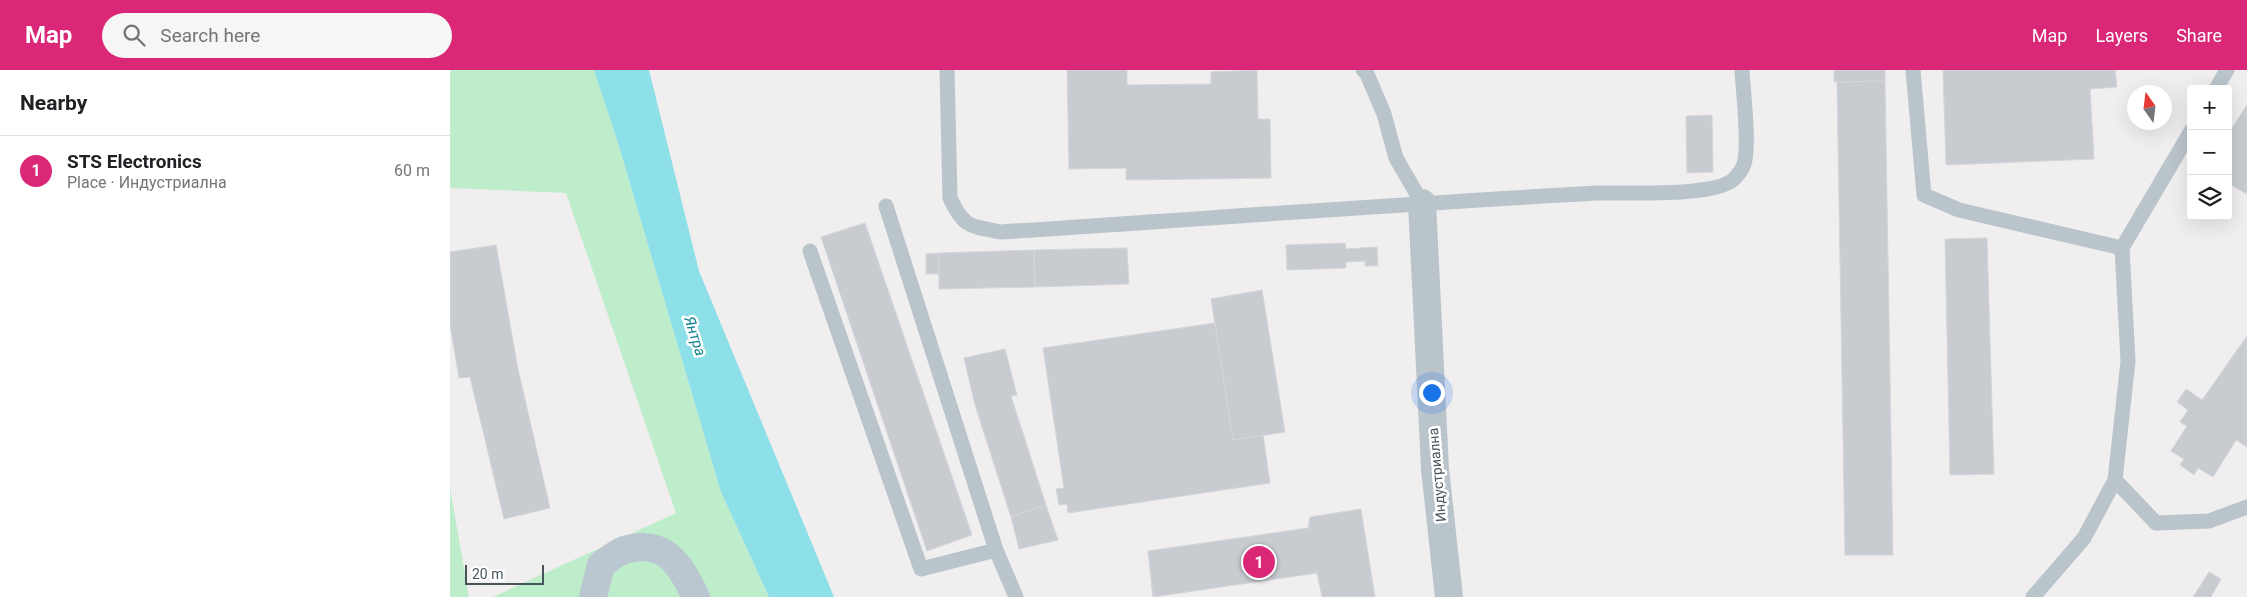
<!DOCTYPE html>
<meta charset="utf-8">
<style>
:root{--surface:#fff;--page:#f6f6f6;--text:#202124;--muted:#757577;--line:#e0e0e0;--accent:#db2777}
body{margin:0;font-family:Roboto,sans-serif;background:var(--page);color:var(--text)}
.controls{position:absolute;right:15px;top:15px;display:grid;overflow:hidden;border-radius:5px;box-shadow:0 5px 20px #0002}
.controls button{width:45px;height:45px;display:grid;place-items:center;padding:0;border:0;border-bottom:1px solid var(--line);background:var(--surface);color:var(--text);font:25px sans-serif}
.compass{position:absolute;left:1677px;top:15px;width:45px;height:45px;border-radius:50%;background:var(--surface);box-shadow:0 5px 20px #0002;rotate:346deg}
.scale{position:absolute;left:15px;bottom:12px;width:79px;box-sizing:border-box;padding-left:5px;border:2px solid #47545b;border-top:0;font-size:14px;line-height:18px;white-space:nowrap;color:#47545b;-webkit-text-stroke:4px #fff;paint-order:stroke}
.you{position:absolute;left:981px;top:322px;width:18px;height:18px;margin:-12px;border:4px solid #fff;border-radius:50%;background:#1a73e8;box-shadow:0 0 0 8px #1a73e833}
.badge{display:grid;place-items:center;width:32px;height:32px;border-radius:50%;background:var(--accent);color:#fff;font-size:16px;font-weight:700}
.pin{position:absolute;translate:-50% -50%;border:2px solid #fff;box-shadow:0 1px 5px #0006}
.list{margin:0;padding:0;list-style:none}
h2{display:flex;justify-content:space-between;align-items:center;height:65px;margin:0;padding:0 20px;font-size:21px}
h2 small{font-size:16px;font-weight:400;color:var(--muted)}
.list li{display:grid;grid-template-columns:32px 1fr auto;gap:15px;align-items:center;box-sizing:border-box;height:70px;padding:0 20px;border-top:1px solid var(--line)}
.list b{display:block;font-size:19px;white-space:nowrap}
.list p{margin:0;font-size:16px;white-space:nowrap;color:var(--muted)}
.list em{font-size:16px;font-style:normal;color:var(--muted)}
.icon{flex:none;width:28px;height:28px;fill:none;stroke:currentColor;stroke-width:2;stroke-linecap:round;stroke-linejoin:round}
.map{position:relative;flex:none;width:1797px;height:527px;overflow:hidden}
header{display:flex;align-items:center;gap:30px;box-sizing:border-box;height:70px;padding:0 25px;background:var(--accent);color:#fff}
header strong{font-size:24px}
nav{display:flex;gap:28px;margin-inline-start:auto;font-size:18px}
.search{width:350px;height:45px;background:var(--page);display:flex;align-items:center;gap:12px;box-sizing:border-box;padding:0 18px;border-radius:28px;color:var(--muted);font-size:19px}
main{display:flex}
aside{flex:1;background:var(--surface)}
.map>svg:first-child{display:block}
.green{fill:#beedcb}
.water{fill:#8ddfe8}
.building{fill:#c8ccd1;stroke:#d3d5da}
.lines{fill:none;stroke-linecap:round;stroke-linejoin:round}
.lane{stroke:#bac4cb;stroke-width:15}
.street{stroke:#bac4cb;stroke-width:28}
.secondary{stroke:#bbc7d0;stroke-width:28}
.labels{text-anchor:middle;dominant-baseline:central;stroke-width:5;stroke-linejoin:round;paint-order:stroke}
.street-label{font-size:14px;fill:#47545b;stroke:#fff}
.water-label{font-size:15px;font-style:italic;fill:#12818d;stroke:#fff}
</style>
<header>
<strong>Map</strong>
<div class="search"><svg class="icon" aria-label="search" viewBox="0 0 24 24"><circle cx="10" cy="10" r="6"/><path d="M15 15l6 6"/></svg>Search here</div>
<nav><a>Map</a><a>Layers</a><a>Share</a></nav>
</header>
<main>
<aside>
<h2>Nearby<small></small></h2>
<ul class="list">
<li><span class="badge">1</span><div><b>STS Electronics</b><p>Place · Индустриална</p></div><em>60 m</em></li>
</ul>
</aside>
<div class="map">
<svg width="1797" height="527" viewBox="0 0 1797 527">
<rect width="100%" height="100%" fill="#f1eeef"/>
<path class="green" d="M0,0h144l24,73 103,349 48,105h-276l183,-84 -110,-320 -116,-5z
M0,418l19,109h-19z"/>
<path class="water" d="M144,0h55l50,201 135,326h-65l-48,-105 -103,-349z"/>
<path class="building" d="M617,0h60v15l84,-1v-12l46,-2 1,49h12l1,59 -145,2v-12l-57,1z
M1384,0h51v11l-51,1z
M1493,0h172l2,17 -27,2 4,70 -148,6z
M1435,11l8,474h-48l-8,-473z
M1797,35v89l-19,-11v-49z
M1262,45l1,57 -26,1 -1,-57z
M415,153l107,312 -45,16 -106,-314z
M1537,168l7,236 -44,1 -5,-236z
M895,173l1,6 31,-2 1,19h-13v-5l-19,1v6l-59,2 -1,-25z
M46,175l22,124 32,139 -46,11 -34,-142 -11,1 -9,-53v-73z
M677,178l2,36 -94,3 -1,-37z
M584,180l1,37 -96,2v-36z
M489,183v21h-13v-20z
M812,220l23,142 -52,8 -22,-141z
M765,253l18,117 30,-5 7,48 -202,30 -1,-9 -8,1 -3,-16 8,-1 -21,-140z
M1797,266v111l-11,-7 -23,37 -15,-9 -4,7 -14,-10 4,-6 -13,-8 16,-25 -7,-4 8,-12 -11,-8 9,-13 16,11z
M555,279l12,46 -6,1 35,109 -35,12 -36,-112 -11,-47z
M596,435l12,35 -39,9 -8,-32z
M911,439l14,88h-53l-5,-24 -164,24 -5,-46 160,-23 2,-11z
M1759,502l12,7 -10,18h-18z"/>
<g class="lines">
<path class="lane" d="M497,0l3,128c14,30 20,28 51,34 199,-13 398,-28 596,-39 29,-1 120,5 138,-15 3,-3 8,-10 9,-14 6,-19 -1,-72 -2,-94
M913,0l4,4 17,40 12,44 26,45
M1463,0l11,125 35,15 163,38
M1766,19l11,-19
M436,136l110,344 20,47
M360,181l111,318 75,-19
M1665,410l41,43 53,-2 38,-14
M1583,527l51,-59 31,-58 13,-119 -6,-113 69,-117"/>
<path class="street" d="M972,133l13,266 14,128"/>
<path class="secondary" d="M143,527l8,-32c7,-5 15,-12 23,-15 41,-12 56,14 72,47"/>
</g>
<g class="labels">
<g class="street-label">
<text transform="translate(987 405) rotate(-95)">Индустриална</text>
</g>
<g class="water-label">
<text transform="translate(245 266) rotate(72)">Янтра</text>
</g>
</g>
</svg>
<div class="controls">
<button>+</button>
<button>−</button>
<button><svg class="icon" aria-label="layers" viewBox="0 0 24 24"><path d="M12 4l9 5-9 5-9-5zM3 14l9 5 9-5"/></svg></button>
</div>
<svg class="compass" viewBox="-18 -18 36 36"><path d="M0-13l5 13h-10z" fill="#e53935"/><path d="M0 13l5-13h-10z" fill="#757577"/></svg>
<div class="scale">20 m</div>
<div class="you"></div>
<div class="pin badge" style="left:809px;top:492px">1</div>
</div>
</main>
